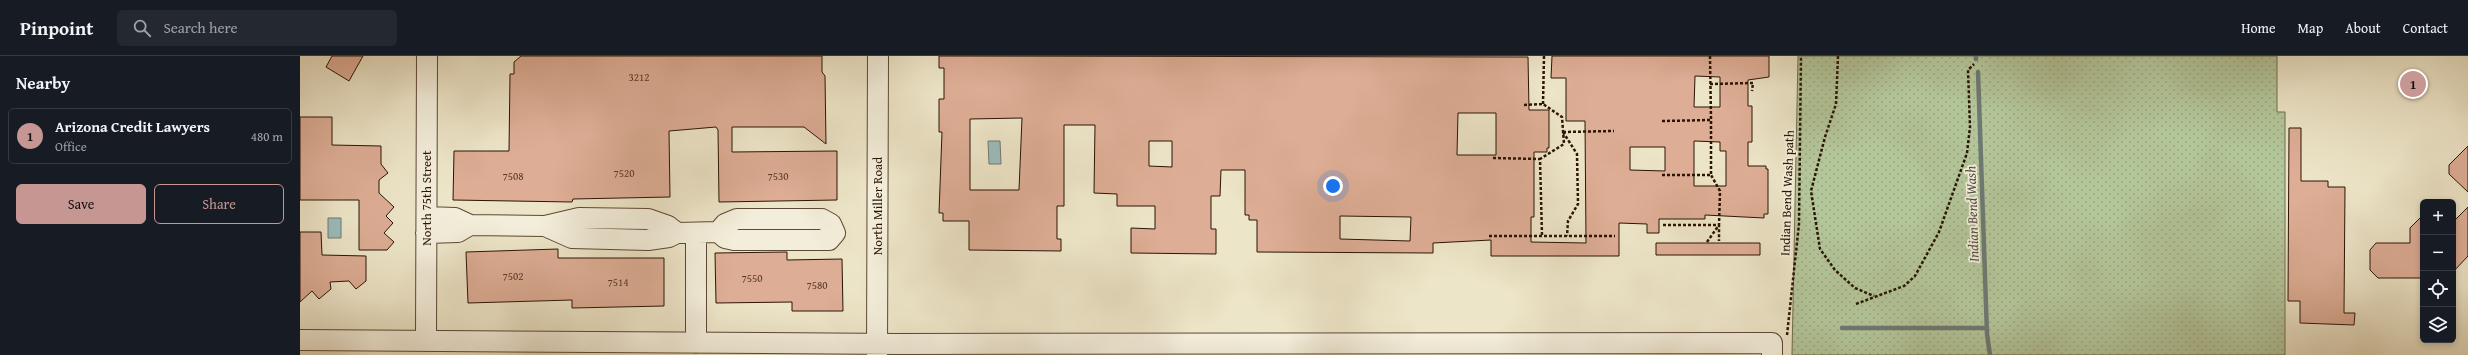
<!DOCTYPE html>
<meta charset="utf-8">
<style>
:root{--surface:#171b24;--page:#242831;--text:#f1f3f6;--muted:#9ea1a6;--line:#363941;--accent:#c59692}
body{margin:0;font-family:"Gentium Book Plus",serif;background:var(--page);color:var(--text)}
.controls{position:absolute;right:12px;bottom:12px;display:grid;overflow:hidden;border-radius:6px;box-shadow:0 2px 6px #0003}
.controls button{width:36px;height:36px;display:grid;place-items:center;padding:0;border:0;border-bottom:1px solid var(--line);background:var(--surface);color:var(--text);font:20px sans-serif}
.you{position:absolute;left:1033px;top:130px;width:14px;height:14px;margin:-10px;border:3px solid #fff;border-radius:50%;background:#1a73e8;box-shadow:0 0 0 6px #1a73e833}
.badge{display:grid;place-items:center;width:26px;height:26px;border-radius:50%;background:var(--accent);color:#111;font-size:13px;font-weight:700}
.pin{position:absolute;translate:-50% -50%;border:2px solid #fff;box-shadow:0 1px 4px #0006}
.list{margin:0;padding:0;list-style:none}
h2{display:flex;justify-content:space-between;align-items:center;height:52px;margin:0;padding:0 16px;font-size:17px}
h2 small{font-size:13px;font-weight:400;color:var(--muted)}
.list li{display:grid;grid-template-columns:26px 1fr auto;gap:12px;align-items:center;box-sizing:border-box;height:56px;margin:0 8px 8px;padding:0 8px;border:1px solid var(--line);border-radius:6px}
.list b{display:block;font-size:15px;white-space:nowrap}
.list p{margin:0;font-size:13px;white-space:nowrap;color:var(--muted)}
.list em{font-size:13px;font-style:normal;color:var(--muted)}
.actions{display:flex;gap:8px;padding:12px 16px}
.actions a{flex:1;padding:9px 0;border:1px solid var(--accent);border-radius:6px;text-align:center;font-size:14px;color:var(--accent)}
.actions .main{background:var(--accent);color:#111}
.icon{flex:none;width:22px;height:22px;fill:none;stroke:currentColor;stroke-width:2;stroke-linecap:round;stroke-linejoin:round}
.map{position:relative;flex:none;width:2168px;height:299px;overflow:hidden}
header{display:flex;align-items:center;gap:24px;box-sizing:border-box;height:56px;padding:0 20px;background:var(--surface);border-bottom:1px solid var(--line)}
header strong{font-size:19px}
nav{display:flex;gap:22px;margin-inline-start:auto;font-size:14px}
.search{width:280px;height:36px;background:var(--page);display:flex;align-items:center;gap:10px;box-sizing:border-box;padding:0 14px;border-radius:6px;color:var(--muted);font-size:15px}
main{display:flex}
aside{flex:1;background:var(--surface)}
.map>svg:first-child{display:block}
.grass{fill:url(#grass-dots);stroke:#6f6d4f}
.water{fill:#9bbdbd;stroke:#6e7973}
.lines{fill:none;stroke-linecap:round;stroke-linejoin:round}
.stream{stroke:#6e7973;stroke-width:4.5}
.building{fill:#ddad95;stroke:#2b1404;fill-rule:evenodd}
.minor-casing{stroke:#5c4835;stroke-width:22}
.path{stroke:#2b1404;stroke-width:2.5;stroke-dasharray:3 2;stroke-linecap:butt}
.minor{stroke:#f3eedb;stroke-width:20}
.labels{text-anchor:middle;dominant-baseline:central;stroke-width:3.5;stroke-linejoin:round;paint-order:stroke}
.number-label{font-size:11px;fill:#583a28}
.street-label{font-size:13px;fill:#2b1404;stroke:#f3eedb}
.water-label{font-size:14px;font-style:italic;fill:#524f45;stroke:#f3eedb}
</style>
<header>
<strong>Pinpoint</strong>
<div class="search"><svg class="icon" aria-label="search" viewBox="0 0 24 24"><circle cx="10" cy="10" r="6"/><path d="M15 15l6 6"/></svg>Search here</div>
<nav><a>Home</a><a>Map</a><a>About</a><a>Contact</a></nav>
</header>
<main>
<aside>
<h2>Nearby<small></small></h2>
<ul class="list">
<li><span class="badge">1</span><div><b>Arizona Credit Lawyers</b><p>Office</p></div><em>480 m</em></li>
</ul>
<div class="actions"><a class="main">Save</a><a>Share</a></div>
</aside>
<div class="map">
<svg width="2168" height="299" viewBox="0 0 2168 299">
<defs>
<pattern id="grass-dots" width="8" height="8" patternUnits="userSpaceOnUse"><rect width="8" height="8" fill="#b3c69a"/><path d="M2 2h.1M6 6h.1" fill="none" stroke="#9aa983" stroke-width="1.8" stroke-linecap="round"/></pattern>
</defs>
<rect width="100%" height="100%" fill="#ede5c8"/>
<filter id="stains"><feTurbulence type="fractalNoise" baseFrequency=".005" numOctaves="4"/><feColorMatrix values="0 0 0 0 .2 0 0 0 0 .09 0 0 0 0 .02 0 0 0 .5 -.17"/></filter>
<radialGradient id="worn" r=".72"><stop offset=".6" stop-color="#630" stop-opacity="0"/><stop offset="1" stop-color="#630" stop-opacity=".3"/></radialGradient>
<path class="grass" d="M1498,0h479v56h8v243h-493z"/>
<path class="water" d="M688,85h12l1,23h-12z
M28,162h13v20h-13z"/>
<g class="lines">
<path class="stream" d="M1676,0v3
M1678,16l9,262 3,21
M1542,272h145"/>
</g>
<path class="building" d="M32,0h31l-14,25 -23,-14z
M221,0h301v16l3,4 1,68 -22,-17h-72v25l105,-1v49l-118,2 -1,-72 -2,-3 -47,4 1,66 -97,2 -1,3 -119,-2 1,-49h55l1,-77h4v-12z
M639,0l589,1 1,53h20v38h-2v4h-13v65h-3v25l55,1 -1,-122h-19v-43h-15l1,-22h217v21l-21,3v26h4v36h-4v24h18v3h2v45h-4v4l-59,-3v4h-46v14h-12v-9l-28,-1v33h-128v-16l-58,3v10l-176,-1v-32h-8v-5h-4v-45h-24l-1,26h-9v33h5v25l-85,-1v-25l24,1v-23h-38v-12l-23,-1 1,-68h-31v81h-7v33h4v12l-92,-1v-29h-26v-8h-4l3,-81h-3v-33h5v-31h-5zM1395,20l25,1v30h-26zM1158,57h38v42h-39zM722,62l-3,72h-49v-71zM849,85h23v26l-23,-1zM1394,85l26,1v9h6v35h-32zM1330,91h35v24l-35,-1zM1040,160l71,1 -1,24 -70,-2z
M0,61h32v28l49,1v18l7,9 -9,7v13l15,14 -8,9 7,7 -9,10 10,9 -7,8h-28v-50h-59z
M1989,72h12v53h27v6h17l-1,126h11l-1,12 -54,-2v-22h-12z
M2168,90v46l-19,-18v-9z
M2168,151v49l-15,16v-50z
M2123,159v63h-45l-8,-8v-20l6,-7h34v-15z
M0,176h21l1,23 44,1v25l-10,8 -7,-8 -19,1 1,7 -12,10 -7,-8 -12,11z
M1356,187h104v12h-104z
M258,193v9h106v48l-92,2v-8l-104,3 -2,-51z
M487,196v8l55,-1 1,52h-51v-9l-76,1 -1,-50z"/>
<g class="lines">
<g class="minor-casing">
<path id="minor" d="M127,161l28,1 15,7 75,1 34,-8 69,1 20,7 9,7
M245,170l27,12 76,2 21,-3 8,-4 41,-1 7,6 9,2h95l6,-7 -4,-9 -9,-5h-85l-12,5 -7,8
M126,177l32,-1 12,-7
M396,177v110
M0,284l599,4 873,-1v12
M126,284l1,-284
M577,299l1,-299"/>
</g>
<path class="path" d="M1538,0l-2,48 -11,33 -14,54 9,58 15,21 20,18 19,8
M1410,28l43,-1 -1,8
M1243,48l1,-48
M1224,49l19,-1 19,13 2,27 -24,15
M1362,65l49,-1 -1,-64
M1263,76l14,22 1,50 -10,17 -1,15
M1263,76l51,-1
M1193,102l47,1 2,77
M1362,119h49v-55
M1363,169h56l1,-34 -9,-16
M1189,180h126
M1407,186l12,-17v16
M1556,248l48,-18 11,-10 24,-44 28,-79 3,-26 -2,-57 6,-6
M1487,279l12,-111 2,-168"/>
<use href="#minor" class="minor"/>
</g>
<g class="labels">
<g class="number-label">
<text x="339" y="21">3212</text>
<text x="324" y="117">7520</text>
<text x="213" y="120">7508</text>
<text x="478" y="120">7530</text>
<text x="213" y="220">7502</text>
<text x="452" y="222">7550</text>
<text x="318" y="226">7514</text>
<text x="517" y="229">7580</text>
</g>
<g class="street-label">
<text transform="translate(1487 137) rotate(-88)">Indian Bend Wash path</text>
<text transform="translate(126 142) rotate(-90)">North 75th Street</text>
<text transform="translate(577 150) rotate(-90)">North Miller Road</text>
</g>
<g class="water-label">
<text transform="translate(1672 158) rotate(-92)">Indian Bend Wash</text>
</g>
</g>
<rect width="100%" height="100%" filter="url(#stains)"/>
<rect width="100%" height="100%" fill="url(#worn)"/>
</svg>
<div class="controls">
<button>+</button>
<button>−</button>
<button><svg class="icon" aria-label="locate" viewBox="0 0 24 24"><circle cx="12" cy="12" r="6"/><path d="M12 2v4M12 18v4M2 12h4M18 12h4"/></svg></button>
<button><svg class="icon" aria-label="layers" viewBox="0 0 24 24"><path d="M12 4l9 5-9 5-9-5zM3 14l9 5 9-5"/></svg></button>
</div>
<div class="you"></div>
<div class="pin badge" style="left:2113px;top:28px">1</div>
</div>
</main>
